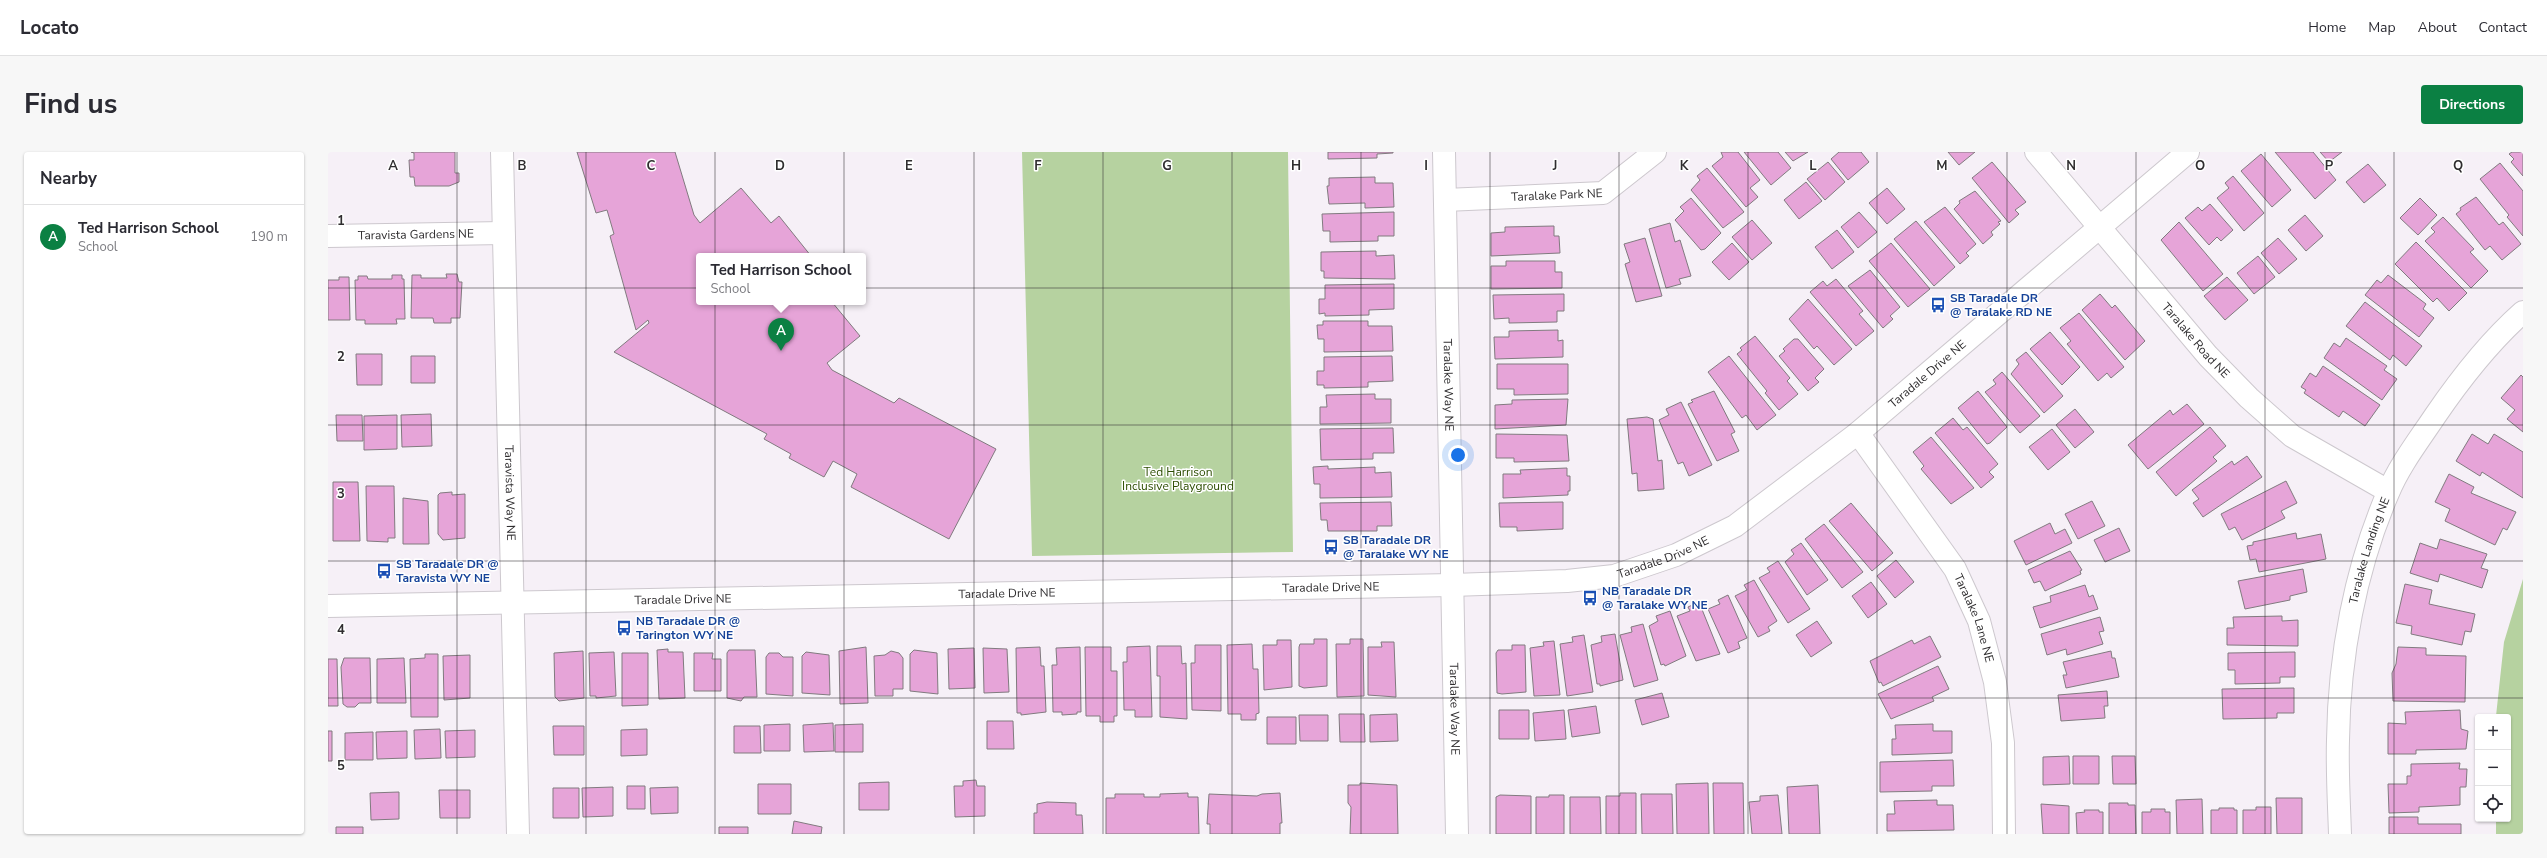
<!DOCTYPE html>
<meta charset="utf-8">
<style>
:root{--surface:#fff;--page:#f7f7f7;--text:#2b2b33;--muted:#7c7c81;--line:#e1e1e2;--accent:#0b8043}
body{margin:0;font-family:"Nunito Sans",sans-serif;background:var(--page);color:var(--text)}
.controls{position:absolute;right:12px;bottom:12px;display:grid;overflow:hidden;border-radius:4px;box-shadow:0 1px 3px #0004}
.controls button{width:36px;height:36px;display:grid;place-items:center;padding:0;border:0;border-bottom:1px solid var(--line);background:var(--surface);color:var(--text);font:20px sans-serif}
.you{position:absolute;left:1130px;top:303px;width:14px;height:14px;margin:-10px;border:3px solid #fff;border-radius:50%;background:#1a73e8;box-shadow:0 0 0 6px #1a73e833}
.badge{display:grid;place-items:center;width:26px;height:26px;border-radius:50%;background:var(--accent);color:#fff;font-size:13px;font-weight:700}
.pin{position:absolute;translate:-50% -33px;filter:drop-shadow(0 1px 2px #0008)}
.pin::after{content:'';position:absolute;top:21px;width:14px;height:12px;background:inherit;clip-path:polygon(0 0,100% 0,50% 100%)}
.popup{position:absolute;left:368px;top:101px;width:170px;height:52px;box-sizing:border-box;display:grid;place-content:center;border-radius:4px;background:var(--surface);filter:drop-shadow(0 1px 3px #0005);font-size:13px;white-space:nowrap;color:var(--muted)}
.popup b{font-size:15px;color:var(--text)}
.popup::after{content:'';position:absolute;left:50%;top:100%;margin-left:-8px;border:8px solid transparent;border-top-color:var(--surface)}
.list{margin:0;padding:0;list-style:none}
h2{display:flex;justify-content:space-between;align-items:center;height:52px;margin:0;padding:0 16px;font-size:17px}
h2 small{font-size:13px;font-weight:400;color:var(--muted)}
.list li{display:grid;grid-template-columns:26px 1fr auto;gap:12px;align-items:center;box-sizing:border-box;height:64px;padding:0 16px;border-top:1px solid var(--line)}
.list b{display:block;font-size:15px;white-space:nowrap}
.list p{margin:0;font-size:13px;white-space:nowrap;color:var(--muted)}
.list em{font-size:13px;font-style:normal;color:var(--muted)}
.icon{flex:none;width:22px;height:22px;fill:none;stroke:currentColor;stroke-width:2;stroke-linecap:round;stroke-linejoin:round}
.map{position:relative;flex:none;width:2195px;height:682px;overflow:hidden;border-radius:4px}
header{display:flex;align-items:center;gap:24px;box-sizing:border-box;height:56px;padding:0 20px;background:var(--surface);border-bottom:1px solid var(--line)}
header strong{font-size:19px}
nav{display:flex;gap:22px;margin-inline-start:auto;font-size:14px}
.intro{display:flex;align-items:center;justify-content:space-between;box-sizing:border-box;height:96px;padding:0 24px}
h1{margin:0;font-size:28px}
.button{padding:10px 18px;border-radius:4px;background:var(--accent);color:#fff;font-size:14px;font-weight:700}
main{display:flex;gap:24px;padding:0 24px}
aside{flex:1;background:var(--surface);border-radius:4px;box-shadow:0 1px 3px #0004}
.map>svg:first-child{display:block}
.green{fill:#b6d2a0}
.building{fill:#e6a4d8;stroke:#817a7f}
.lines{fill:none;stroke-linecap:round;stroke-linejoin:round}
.minor-casing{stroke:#cdc8ce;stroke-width:24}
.minor{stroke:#fff;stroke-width:22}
.grid{fill:none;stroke:#2f2d2f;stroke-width:1;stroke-opacity:0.55}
.labels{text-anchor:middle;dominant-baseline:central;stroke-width:3;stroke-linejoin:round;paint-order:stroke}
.street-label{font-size:12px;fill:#2f2d2f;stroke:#fff}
.transit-label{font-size:12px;font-weight:bold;fill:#164399;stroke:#fff;text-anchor:start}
.park-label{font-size:12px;fill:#2c4d00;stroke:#fff}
.grid-label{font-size:13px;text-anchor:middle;font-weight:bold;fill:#2f2d2f;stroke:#fff;stroke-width:3;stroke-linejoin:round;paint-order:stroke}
</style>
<header>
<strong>Locato</strong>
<nav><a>Home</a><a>Map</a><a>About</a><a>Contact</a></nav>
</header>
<div class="intro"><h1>Find us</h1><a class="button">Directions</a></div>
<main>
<aside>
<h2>Nearby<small></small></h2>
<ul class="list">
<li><span class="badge">A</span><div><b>Ted Harrison School</b><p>School</p></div><em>190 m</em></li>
</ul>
</aside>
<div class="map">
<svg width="2195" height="682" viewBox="0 0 2195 682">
<rect width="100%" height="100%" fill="#f6f0f7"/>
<path class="green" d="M694,0h266l5,400 -261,4z
M2195,427v255h-27v-15h12v-102l-12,-1 8,-74z"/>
<path class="building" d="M127,0v21h4v9l-10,4h-34l-1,-9h-4l-1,-17h5v-7l-3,-1z
M249,0h98l19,63 6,8 41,-35 30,35 8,-7 32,40h-112v46h133l28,34 -33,27 5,7 62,33 5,-5 97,51 -47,90 -98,-52 6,-13 -24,-13 -9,16 -35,-19 2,-4 -27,-15 3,-5 -153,-82 35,-29 -1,-3 -12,10 -26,-94 4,-2 -7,-24 -11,3z
M1000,0h65v1l-16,1v4l-49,1z
M1410,0l22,28 -10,8 8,9 -12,10 -34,-41 11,-9 -2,-5z
M1416,0h34l13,16 -20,17z
M1457,0h23l-15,9z
M1511,0h22l8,10 -21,18 -17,-21z
M1620,0h27l-16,13z
M1947,0h38l23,28 -21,19z
M1992,0h22l-13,10z
M2184,0h11v24l-12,-14 3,-3 -5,-5z
M1933,2l30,36 -19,17 -31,-36z
M1500,10l17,20 -20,18 -18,-21z
M1664,10l34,40 -11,8 4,4 -10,9 -37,-45z
M2172,11l23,28v45l-16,-19 2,-2 -29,-36z
M2040,12l18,21 -22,18 -18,-21z
M1379,16l37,44 -21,16 -32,-38 9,-10 -3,-4z
M1905,24l31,37 -20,18 -27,-33 12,-10 -4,-5z
M1047,25v6h18l1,24 -29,1v-5l-36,1 -2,-18h2v-8z
M1478,30l16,19 -23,18 -15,-19z
M1559,36l18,21 -18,15 -18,-21z
M1647,39l26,30 -3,1 2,2 -9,8 2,3 -10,9 -29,-35 6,-6 -1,-2z
M2148,45l23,28 4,-3 18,22 -19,16 -12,-14 -5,4 -29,-36 5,-4 -1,-2z
M1363,46l30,35 -16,16 -4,1 -26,-30 9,-9 -4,-4z
M2092,46l17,17 -19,20 -18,-17z
M1882,52l23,26 -12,11 -4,-4 -8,8 -24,-27 13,-11 4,4z
M1617,55l31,37 -10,9 3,3 -9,8 -36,-42z
M1066,60v24h-16v5l-48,1v-11h-7l-1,-17z
M1531,60l18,20 -19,16 -17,-21z
M1977,63l18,21 -17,15 -18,-21z
M2115,65l31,32 -4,3 18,19 -17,17 -46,-47 10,-9 -4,-4z
M1424,68l20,23 -20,17 -20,-23z
M1588,69l39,46 -21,19 -40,-47z
M1851,70l44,52 -20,17 -42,-51z
M1342,71l5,19 5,-2 11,36 -12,3 2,5 -15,4 -17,-59z
M1226,74v10h5l1,17 -69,3v-23l14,-1v-5z
M1509,78l17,22 -22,17 -17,-22z
M1317,86l17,58 -26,6 -11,-38 5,-2 -6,-18z
M1950,86l19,21 -18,15 -18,-21z
M2088,90l51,51 -18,18 -12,-13 -4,4 -38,-38z
M1404,91l17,19 -20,18 -17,-18z
M1563,91l39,46 -22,18 -39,-46z
M1048,99v5l18,-1 1,24 -71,-1v-7h-3v-19z
M1930,104l17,21 -21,17 -17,-21z
M1178,109h49v11h7v16l-71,1v-23h15z
M1542,118l30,37 -10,9 3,3 -10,9 -35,-42z
M118,122h11l2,8h3l-2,36h-9v5h-17l-1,-5h-22l1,-43h9v3h26z
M64,123h10v4h2l1,40h-9l1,5h-32v-4h-9l-1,-40h3v-4h9l1,3h24z
M2060,123l38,29 -3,5 11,9 -15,19 -54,-42 12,-15 4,3z
M11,125h10l1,43h-22v-40h11z
M1899,125l21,23 -23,20 -21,-24z
M1508,127l27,32 -4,3 15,17 -18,15 -46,-54 13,-11 4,5z
M1066,132v25l-25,1v5l-44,1v-3l-6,1v-15h6v-14z
M1236,142v17h-7v11l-48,1v-5l-15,1 -1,-24z
M1772,142l12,14 3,-3 30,36 -20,19 -43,-50z
M1480,147l44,50 -18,16 -17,-19 -3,3 -25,-30z
M2037,150l57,44 -16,20 -13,-11 -3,5 -44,-34z
M1751,161l45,54 -13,11 -4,-5 -9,8 -31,-37 4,-3 -11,-13z
M995,169h45v5h24l1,25 -69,1v-13h-6l-1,-14h6z
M1230,178v11l5,-1v17l-68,2 -1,-22h15v-6z
M1722,180l30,35 -18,18 -32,-36z
M1427,184l35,42 -3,3 11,13 -19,16 -14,-17 2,-2 -30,-37 5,-4 -2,-2z
M2018,186l41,28 -3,4 13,9 -15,21 -58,-42 10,-15 6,4z
M1466,187h4l26,30 -9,9 4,4 -11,9 -29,-35 6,-5 -2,-2z
M1698,200l37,44 -19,17 -33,-39 8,-10 -3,-4z
M28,202h26v31h-25z
M83,204h24v27h-24z
M1064,204l1,25 -25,1v5l-44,1v-3h-7v-14h7v-14z
M1401,204l47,59 -19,15 -11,-15 -4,3 -34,-46z
M1169,212h71v30l-54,1v-6h-17z
M1995,214l57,39 -15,21 -22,-15 -4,6 -35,-24 2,-3 -5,-3 9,-14 6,4z
M1674,220l38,44 -20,17 -35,-41 11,-8 -3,-4z
M2193,223l2,2v55l-16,-13 8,-9 -14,-12z
M1386,239l21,41 -4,2 8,17 -22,10 -29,-57 5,-2 -2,-2z
M1650,239l29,36 -17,16 -3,1 -29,-36z
M1047,242v5h16v24l-71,1v-17h7l-1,-12z
M1240,247l-2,26 -71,4v-24l17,-1v-4z
M1353,250l31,63 -23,11 -6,-14 -5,2 -19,-44 10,-5 -3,-6z
M1859,252l17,20 -56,45 -20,-24 42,-35 3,5z
M1747,257l19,23 -19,16 -19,-23z
M103,262l1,32 -30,1 -1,-32z
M8,263h26l1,26h-26z
M69,263v34l-33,1v-34z
M1319,265l6,2 5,42 4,-1 2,29 -26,2 -1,-18 -5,1 -5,-55z
M1625,266l10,12 4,-3 31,37 -9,8 5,5 -13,11 -46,-55z
M1882,275l16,19 -13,11 4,4 -41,35 -20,-24z
M1065,276l1,25h-21v6l-52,1 -1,-31z
M1724,277l18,23 -22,18 -19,-23z
M1168,282l71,1 2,26 -55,1v-4h-18z
M2144,282l16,10 6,-10 29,18v46l-41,-26 -2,4 -24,-15z
M1603,285l43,51 -23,16 -30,-35 3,-3 -11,-14z
M1919,304l15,21 -59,40 -10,-14 6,-4 -7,-9 40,-29 2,4z
M1000,314v3l47,-2v6l16,-1 1,25 -72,1v-14h-6l-1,-17z
M1239,316v8h3v15h-2v4l-65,3v-24h18l-1,-4z
M2121,322l25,13 -3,6 45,19 -9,18 -4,-2 -8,17 -50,-24 5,-12 -15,-7z
M1958,329l11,22 -16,8 4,7 -43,22 -7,-13 -6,3 -8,-16z
M5,330h25l2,59h-27z
M38,334h28l1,52h-7v4l-21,-1z
M124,340v3l13,-1v44l-22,2 -5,-6v-39l2,-2z
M75,346l25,3 1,43h-26z
M1764,349l13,25 -27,13 -13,-25z
M1063,350l1,24h-15v5h-49l-1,-11h-6l-1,-17z
M1235,350v27l-46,2v-4h-17l-1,-24z
M1523,351l42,50 -21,18 -43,-50z
M1722,371l5,11 10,-5 7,14 -46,22 -12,-24z
M1496,372l39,48 -21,16 -37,-49z
M1791,376l11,23 -25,11 -11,-22z
M1968,381l1,6 24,-5 5,25 -67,13 -3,-13 -6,1 -3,-14 6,-1v-3z
M2112,387l47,15 -6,14 7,2 -6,18 -42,-14 -2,8 -28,-9 10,-30 17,6z
M1473,391l27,37 -21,15 -22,-33 9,-8 -3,-4z
M1742,399l12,19 -2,1 1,3 -36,17 -5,-10 -6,2 -6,-13z
M1568,408l18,22 -19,16 -18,-22z
M1450,409l32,48 -22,14 -29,-45 11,-6 -3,-4z
M1975,417l4,23 -17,4v4l-45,9 -7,-28z
M1426,428l23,41 -9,6 2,4 -12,6 -23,-41 12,-6 -3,-5z
M1543,430l16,22 -19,14 -16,-22z
M2077,432l27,6 -3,14 46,10 -4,18 -6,-1 -3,14 -51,-11 1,-8 -16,-3z
M1757,433l4,12 4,-2 5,14 -58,19 -7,-21 18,-5 -1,-6z
M1400,443l19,43 -9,4 2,6 -12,5 -20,-44 12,-5 -2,-4z
M1371,450l21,52 -24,7 -19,-45 13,-5 -2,-4z
M1342,459l16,45 -21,10 -1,-2 -3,1 -12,-39 9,-5 -2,-5z
M1954,464v5l16,-1v26l-71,-1v-17h7l-1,-11z
M1772,465l4,14 -5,1 4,12 -36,11 -1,-6 -19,6 -6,-21z
M1489,469l15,22 -21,14 -15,-22z
M1315,472l15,56 -24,7 -14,-52 12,-3 -1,-5z
M1287,482l8,46 -23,6v-2h-3l-6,-39 11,-3 -1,-6z
M1256,483l9,57 -26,4 -7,-52 13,-2 -1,-5z
M1602,484l11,21 -58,29 -2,-4 -2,1 -9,-22 42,-21 2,4z
M986,487h13v47l-23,2 -5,-2v-39l1,-3h14z
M1022,487h13l1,57 -27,1 -1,-53h14z
M949,488h14l1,47 -28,3 -1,-45h14z
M1226,489l6,54 -26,1 -4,-48 14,-2 -1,-4z
M1053,490h13l2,55 -28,-2v-48h14z
M924,492l1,25h5l1,44 -3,1v6h-15v-6h-13l-1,-69z
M867,493h26v66l-29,-1 -1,-47h4z
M1184,493h13l1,47 -24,2 -5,-1 -1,-40 2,-3h14z
M822,494l2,71h-17v-7h-11l-1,-48h4v-15z
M829,494h24l1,18 4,-1 1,56 -27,-2v-41h-3z
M538,495l2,56 -28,1 -1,-53z
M712,495l1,19h3l2,46 -25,3v-2h-4l-1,-65z
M752,495l1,65h-4v2l-15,1v-3h-9l-1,-47h5l-1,-17z
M757,495h26v24h6v45h-3v6h-14v-6h-14z
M2070,495l28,1v7l40,1 -1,46 -72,-1 -1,-28 4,-9z
M646,496l1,40 -26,1 -1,-40z
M655,496l24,1 2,43 -25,1z
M340,497v3h15l2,46 -26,1 -2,-49z
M401,498h26l2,47h-13l-3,4 -14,-3v-45z
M586,498l23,3 1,41 -28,-3v-37z
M255,499l1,47 -25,3 -4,-4 -1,-44z
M563,499l8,2 4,5v31h-10v7h-18l-1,-40 11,-1z
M1783,499l1,7h3l4,19 -53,11 -3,-13h4l-4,-13z
M286,500l2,44 -20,2v-2h-6l-1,-43z
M478,500l23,3 1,40 -28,-2v-37z
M1967,500v25h-15v6l-45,1v-14h-7v-17z
M294,501h26v52l-26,1z
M366,501h19l-1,6h9v32h-27z
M441,501h10l4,4h10v39l-27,-2v-37z
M97,502h13v63h-27l-1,-58 15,-1z
M142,503v43l-26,2 -1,-44z
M16,506h26l1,45h-12l-4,4h-8l-4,-3 -2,-37z
M76,506l2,45h-29v-44z
M0,507h9l1,47h-10z
M1610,514l11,23 -17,8 2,4 -43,18 -13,-25z
M1966,536v25h-17v5l-54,1 -1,-30z
M1779,539l1,15h-4l1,12 -44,3 -3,-26z
M1334,541l7,24 -27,8 -7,-25z
M1268,554l4,27 -28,4 -4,-27z
M1171,558h30v29h-30z
M1236,558l2,29 -31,2 -2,-28z
M2132,558l1,19 7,2 -2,18 -50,1v4h-28v-31l18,1 -1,-12z
M1011,562h25l1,28h-25z
M1069,562l1,27 -28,1v-27z
M971,563h29v26h-28z
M939,565h29v27h-29z
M659,569h26l1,28h-27z
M505,571l1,28 -30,1 -1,-27z
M462,572v27h-26v-26z
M535,572v28h-28v-27z
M1605,572v7h19v22l-60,2v-16h4l-1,-14z
M225,574h31v29h-30z
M406,574h26l1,27h-27z
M112,577l1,29 -26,1 -1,-29z
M319,577v26l-26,1v-26z
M147,578v27l-29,1 -1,-27z
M0,579h4v30h-4z
M79,579v27l-30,1 -1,-27z
M45,580v28h-28v-27z
M1741,604l1,28 -27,1v-28z
M1745,604h26v28h-26z
M1784,604h23l1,28h-23z
M1625,608l1,26h-22v5l-52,1v-30z
M2132,611l-1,6h8l-1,18h-6v18l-41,2v5l-30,1 -1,-29h19v-8h4v-12z
M648,628l1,6h8v30l-30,1 -1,-31h9v-5z
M561,630v28h-30v-27z
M1032,631l37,2 1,49h-48l1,-27 -3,-4v-18h12z
M1380,631l1,51h-32l-1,-50z
M1385,631h30l1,51h-30z
M430,632h33v30h-33z
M1490,633l2,49h-31l-2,-47z
M299,634h18v23h-18z
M285,635v29l-30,1 -1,-29z
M350,635v26l-27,1 -1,-26z
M225,636h26v30h-26z
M111,638h31v28h-30z
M71,640v27l-28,1 -1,-27z
M860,641v4h10l1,37h-93v-36h9v-4h29v3h16v-3z
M952,641l2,30h-2v11h-70v-10h-3l2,-30 48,2 5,-2z
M1292,641h16v41h-30v-38h14z
M1313,642h31l1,40h-31z
M1172,643l31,1v38h-35v-37z
M1221,643h15v39h-28v-37h13z
M1450,643l4,39h-30l-3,-32 11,-1v-5z
M1242,645h30l1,37h-31z
M1948,646h26v36h-25z
M1874,647l1,35h-26l-1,-34z
M1609,648v5h16l1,25 -67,1v-17h8l-1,-13z
M719,650l29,1v12h6l1,19h-49v-21h3v-9z
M1781,651h19v2h7l1,29h-27z
M1713,652l28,2v28h-26z
M1928,655h15v27h-28v-24h13z
M1891,656h15v2h3v24h-26v-24h8z
M1823,657h14v3h5v22h-28v-22h9z
M1756,658h15v2h4v22h-26l-1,-21 9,-1z
M2061,665h29v7h43v10h-72z
M466,669l28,6 -1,7h-29z
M8,675h27v7h-27z
M391,675h29v7h-29z"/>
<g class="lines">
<g class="minor-casing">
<g id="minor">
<path id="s1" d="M174,0l16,682"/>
<path id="s2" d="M1116,0l13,682"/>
<path id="s3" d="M1708,0l172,204 41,42 43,38 96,55"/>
<path id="s4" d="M1117,48l158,-7 52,-41"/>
<path id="s5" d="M0,84l175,-3"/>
<path id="s6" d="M1530,281l97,136 24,52 16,61 8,61 1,91"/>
<path id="s7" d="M0,454l1124,-21 115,-4 47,-5 62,-21 59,-29 123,-93 330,-281"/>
<path id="s8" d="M2012,682c-1,-31 -3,-63 -2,-94 1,-83 17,-171 50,-247 11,-27 31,-53 47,-77 26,-38 54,-74 88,-104"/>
</g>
</g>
<use href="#minor" class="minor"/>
</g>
<path class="grid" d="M129,0v682M258,0v682M387,0v682M516,0v682M646,0v682M775,0v682M904,0v682M1033,0v682M1162,0v682M1291,0v682M1420,0v682M1549,0v682M1679,0v682M1808,0v682M1937,0v682M2066,0v682M0,136h2195M0,273h2195M0,409h2195M0,546h2195"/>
<defs>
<g id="bus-bare" transform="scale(1.2)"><path d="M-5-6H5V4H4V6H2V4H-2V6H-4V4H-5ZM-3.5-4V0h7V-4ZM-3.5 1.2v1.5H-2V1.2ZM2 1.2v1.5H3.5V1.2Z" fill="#1a4fb4" stroke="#fff" stroke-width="2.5" paint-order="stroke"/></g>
</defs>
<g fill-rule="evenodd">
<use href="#bus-bare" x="1610" y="153"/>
<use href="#bus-bare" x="1003" y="395"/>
<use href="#bus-bare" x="56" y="419"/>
<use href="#bus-bare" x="1262" y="446"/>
<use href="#bus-bare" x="296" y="476"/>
</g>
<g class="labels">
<g class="street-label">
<text stroke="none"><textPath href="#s4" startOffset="112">Taralake Park NE</textPath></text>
<text stroke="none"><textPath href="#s5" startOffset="88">Taravista Gardens NE</textPath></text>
<text stroke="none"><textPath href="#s3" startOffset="247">Taralake Road NE</textPath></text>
<text stroke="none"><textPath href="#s7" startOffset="1663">Taradale Drive NE</textPath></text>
<text stroke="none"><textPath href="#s2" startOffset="233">Taralake Way NE</textPath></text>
<text stroke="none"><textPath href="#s1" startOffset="341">Taravista Way NE</textPath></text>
<text stroke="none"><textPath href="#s8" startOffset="287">Taralake Landing NE</textPath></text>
<text stroke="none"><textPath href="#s7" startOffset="1339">Taradale Drive NE</textPath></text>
<text stroke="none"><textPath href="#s7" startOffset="1003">Taradale Drive NE</textPath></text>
<text stroke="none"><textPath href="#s7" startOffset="679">Taradale Drive NE</textPath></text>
<text stroke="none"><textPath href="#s7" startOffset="355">Taradale Drive NE</textPath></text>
<text stroke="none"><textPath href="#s6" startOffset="220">Taralake Lane NE</textPath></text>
<text stroke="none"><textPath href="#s2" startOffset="557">Taralake Way NE</textPath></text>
</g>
<g class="transit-label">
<text x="1622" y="146">SB Taradale DR<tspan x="1622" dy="14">@ Taralake RD NE</tspan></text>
<text x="1015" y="388">SB Taradale DR<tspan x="1015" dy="14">@ Taralake WY NE</tspan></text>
<text x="68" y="412">SB Taradale DR @<tspan x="68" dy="14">Taravista WY NE</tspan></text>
<text x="1274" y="439">NB Taradale DR<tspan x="1274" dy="14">@ Taralake WY NE</tspan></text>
<text x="308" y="469">NB Taradale DR @<tspan x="308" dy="14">Tarington WY NE</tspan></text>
</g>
<g class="park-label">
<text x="850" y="320">Ted Harrison<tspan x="850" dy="14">Inclusive Playground</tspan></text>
</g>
</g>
<g class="grid-label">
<text x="65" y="18">A</text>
<text x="194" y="18">B</text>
<text x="323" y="18">C</text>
<text x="452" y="18">D</text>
<text x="581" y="18">E</text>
<text x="710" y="18">F</text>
<text x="839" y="18">G</text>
<text x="968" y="18">H</text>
<text x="1098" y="18">I</text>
<text x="1227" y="18">J</text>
<text x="1356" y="18">K</text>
<text x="1485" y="18">L</text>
<text x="1614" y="18">M</text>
<text x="1743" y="18">N</text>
<text x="1872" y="18">O</text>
<text x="2001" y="18">P</text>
<text x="2130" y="18">Q</text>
<text x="13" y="73">1</text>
<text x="13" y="209">2</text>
<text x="13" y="346">3</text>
<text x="13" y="482">4</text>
<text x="13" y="618">5</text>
</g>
</svg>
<div class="controls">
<button>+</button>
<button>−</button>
<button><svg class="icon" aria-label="locate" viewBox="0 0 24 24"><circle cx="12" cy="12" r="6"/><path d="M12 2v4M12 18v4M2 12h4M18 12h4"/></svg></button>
</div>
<div class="you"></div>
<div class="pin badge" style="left:453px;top:199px">A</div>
<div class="popup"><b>Ted Harrison School</b>School</div>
</div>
</main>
